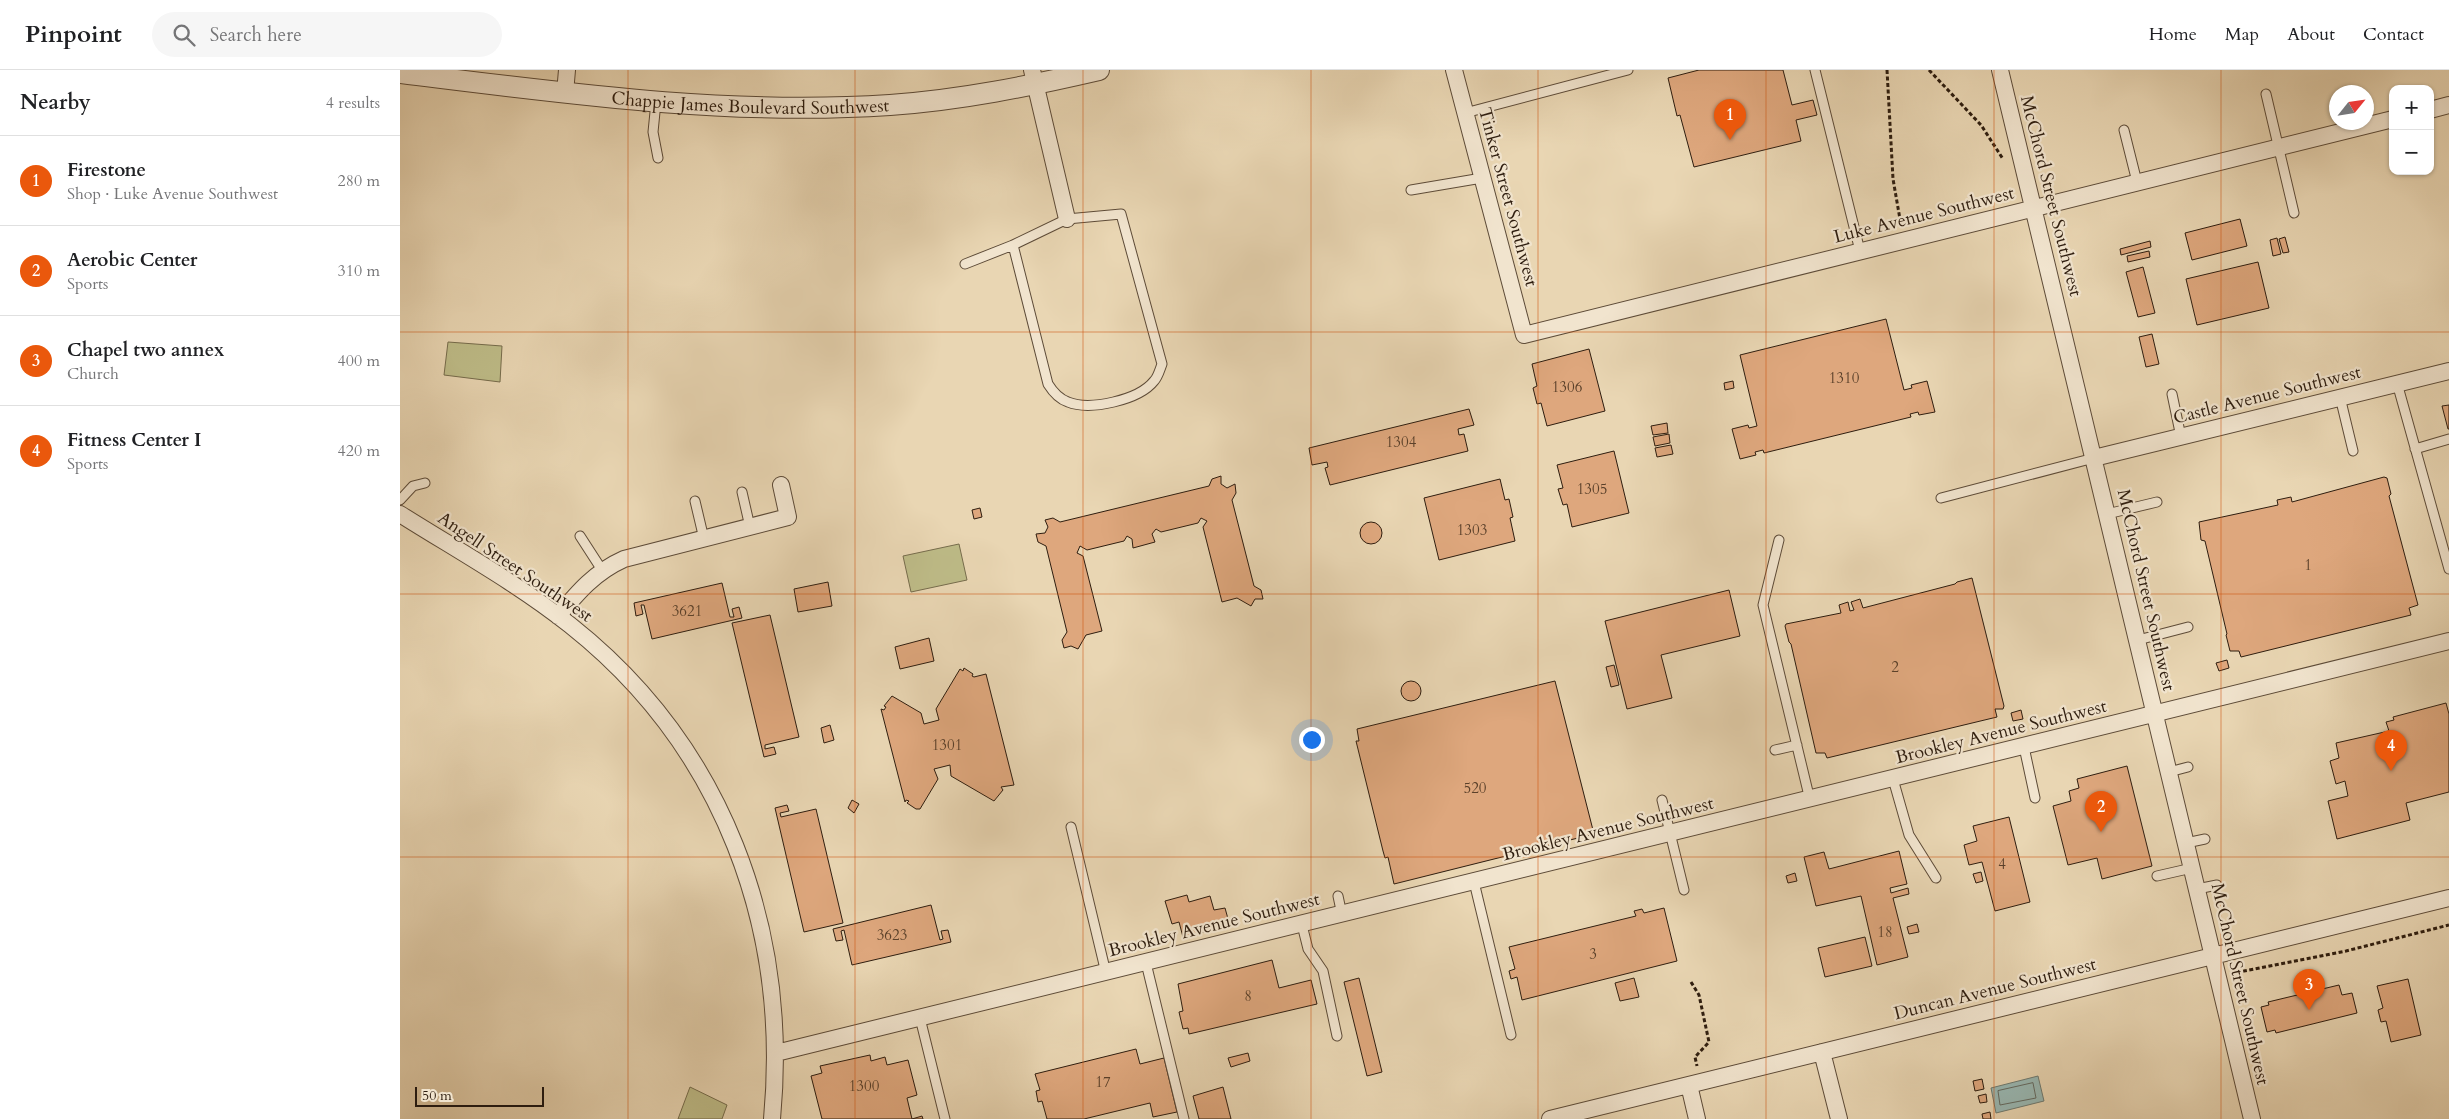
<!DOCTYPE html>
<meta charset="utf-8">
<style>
:root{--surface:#fff;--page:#f6f6f6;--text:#202124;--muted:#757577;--line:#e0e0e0;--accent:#ea580c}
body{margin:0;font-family:Cardo,serif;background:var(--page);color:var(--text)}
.controls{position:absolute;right:15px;top:15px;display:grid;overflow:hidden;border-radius:10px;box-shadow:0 1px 4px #0004}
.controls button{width:45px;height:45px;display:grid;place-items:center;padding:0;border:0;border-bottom:1px solid var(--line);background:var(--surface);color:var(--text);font:25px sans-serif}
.compass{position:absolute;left:1929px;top:15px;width:45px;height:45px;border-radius:50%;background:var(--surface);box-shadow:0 1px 4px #0004;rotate:60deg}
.scale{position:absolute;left:15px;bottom:12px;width:129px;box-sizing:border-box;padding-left:5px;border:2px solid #2e1d0f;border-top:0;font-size:14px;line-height:18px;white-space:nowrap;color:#2e1d0f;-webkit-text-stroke:4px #f1e4ce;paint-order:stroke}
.you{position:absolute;left:911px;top:669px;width:18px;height:18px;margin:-12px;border:4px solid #fff;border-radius:50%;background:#1a73e8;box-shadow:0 0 0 8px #1a73e833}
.badge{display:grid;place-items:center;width:32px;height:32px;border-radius:50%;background:var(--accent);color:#fff;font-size:16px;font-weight:700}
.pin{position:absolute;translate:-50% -41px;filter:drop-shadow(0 1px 2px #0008)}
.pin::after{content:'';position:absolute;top:26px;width:18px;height:15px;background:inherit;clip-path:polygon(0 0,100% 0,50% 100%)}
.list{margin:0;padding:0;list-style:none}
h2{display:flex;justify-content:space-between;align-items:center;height:65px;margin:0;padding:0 20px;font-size:21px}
h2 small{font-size:16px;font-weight:400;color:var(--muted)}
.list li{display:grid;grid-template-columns:32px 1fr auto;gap:15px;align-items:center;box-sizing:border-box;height:90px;padding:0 20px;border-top:1px solid var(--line)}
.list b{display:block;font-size:19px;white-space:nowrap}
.list p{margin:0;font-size:16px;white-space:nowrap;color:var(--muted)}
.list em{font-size:16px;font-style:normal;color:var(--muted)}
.icon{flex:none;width:28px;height:28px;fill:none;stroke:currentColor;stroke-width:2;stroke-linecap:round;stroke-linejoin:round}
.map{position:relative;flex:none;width:2049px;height:1049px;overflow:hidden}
header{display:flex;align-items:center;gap:30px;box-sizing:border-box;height:70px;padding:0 25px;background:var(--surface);border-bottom:1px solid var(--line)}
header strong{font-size:24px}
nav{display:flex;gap:28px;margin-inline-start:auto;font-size:18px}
.search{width:350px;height:45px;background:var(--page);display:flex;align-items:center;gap:12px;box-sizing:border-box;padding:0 18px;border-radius:28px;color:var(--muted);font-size:19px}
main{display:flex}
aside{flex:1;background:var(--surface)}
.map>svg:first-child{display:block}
.green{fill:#bebc88;stroke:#766c4c}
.water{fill:#99b8b3;stroke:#6e7a71}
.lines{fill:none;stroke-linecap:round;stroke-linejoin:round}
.shore{stroke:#646a61;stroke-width:1}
.building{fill:#dea77d;stroke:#2e1d0f}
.service-casing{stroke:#5d4b38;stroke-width:11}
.minor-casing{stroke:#5d4b38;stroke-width:18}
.tertiary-casing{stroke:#5d4b38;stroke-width:22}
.path{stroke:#2e1d0f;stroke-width:3;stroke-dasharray:4 2.5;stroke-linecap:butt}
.service{stroke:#f1e4ce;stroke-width:9}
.minor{stroke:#f1e4ce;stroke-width:16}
.tertiary{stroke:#f1e4ce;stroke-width:20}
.grid{fill:none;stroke:#cc500c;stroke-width:1;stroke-opacity:0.55}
.labels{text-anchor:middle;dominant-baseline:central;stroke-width:4.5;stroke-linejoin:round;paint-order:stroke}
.number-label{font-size:15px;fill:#5a402a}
.street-label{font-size:18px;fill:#2e1d0f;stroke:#f1e4ce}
</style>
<header>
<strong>Pinpoint</strong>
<div class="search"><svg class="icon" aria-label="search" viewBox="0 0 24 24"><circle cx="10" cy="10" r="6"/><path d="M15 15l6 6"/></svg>Search here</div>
<nav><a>Home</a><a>Map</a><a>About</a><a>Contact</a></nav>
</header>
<main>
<aside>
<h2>Nearby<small>4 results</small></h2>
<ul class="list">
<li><span class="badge">1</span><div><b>Firestone</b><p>Shop · Luke Avenue Southwest</p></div><em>280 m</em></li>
<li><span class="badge">2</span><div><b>Aerobic Center</b><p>Sports</p></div><em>310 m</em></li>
<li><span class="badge">3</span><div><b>Chapel two annex</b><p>Church</p></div><em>400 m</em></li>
<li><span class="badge">4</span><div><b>Fitness Center I</b><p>Sports</p></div><em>420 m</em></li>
</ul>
</aside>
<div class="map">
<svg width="2049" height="1049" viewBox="0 0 2049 1049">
<rect width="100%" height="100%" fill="#e9d6b3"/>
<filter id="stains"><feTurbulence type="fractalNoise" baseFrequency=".004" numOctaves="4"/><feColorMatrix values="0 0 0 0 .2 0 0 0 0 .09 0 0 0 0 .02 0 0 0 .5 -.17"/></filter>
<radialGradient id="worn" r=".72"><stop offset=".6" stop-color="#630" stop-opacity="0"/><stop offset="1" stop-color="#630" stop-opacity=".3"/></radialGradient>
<path class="green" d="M48,272l54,4 -2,36 -56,-7z
M559,474l8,36 -56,12 -8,-36z
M290,1017l37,18 -5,14h-44z"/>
<path class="water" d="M1638,1006l6,25 -48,12 -5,-25z"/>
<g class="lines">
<path class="shore" d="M1633,1013l3,15 -36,7 -2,-14z"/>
</g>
<path class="building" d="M1299,0h84l9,35 21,-5 4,15 -21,5 5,21 -107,26 -14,-52 -3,1 -9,-38z
M1840,149l7,27 -55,14 -7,-27z
M1885,167l4,15 -6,1 -4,-14z
M1877,168l4,16 -8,2 -3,-16z
M1750,171l1,6 -30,8 -1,-6z
M1749,181l1,6 -22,5 -1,-6z
M1858,192l11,46 -72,17 -11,-46z
M1743,197l12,46 -17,4 -12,-45z
M1486,249l18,71 8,-2 -1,-3 16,-4 8,31 -16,3 -1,-3 -8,2 1,3 -147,36 -1,-3 -8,2 1,3 -16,4 -8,-30 16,-4 1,3 8,-2 -17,-71z
M1752,264l7,30 -13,3 -7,-30z
M1189,279l16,62 -58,15 -6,-23 -4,1 -4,-16 4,-2 -5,-22z
M1333,311l1,7 -9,2 -1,-7z
M2049,335v24h-1l-6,-23z
M1069,339l5,16 -16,4 1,6 5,-1 4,17 -138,34 -5,-17 3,-1 -1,-5 -15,3 -3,-17z
M1267,353l1,10 -15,2 -2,-9z
M1269,364l1,9 -15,3 -2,-9z
M1271,375l2,9 -16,3 -2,-9z
M1214,381l15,62 -57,14 -5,-23 -4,1 -5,-16 5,-1 -6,-23z
M821,406v8l6,4 8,-4 1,9 -4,7 22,86 7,4 2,9h-8l-4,7 -14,-8 -15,4 -19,-75 4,-6 -6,-3 -3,5 -37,9 -5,-3 -4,5 3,8 -22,6 -1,-9 -5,-3 -3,5 -37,9 -7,-4 -3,7 6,3 19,75 -16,4 -8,14 -7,-3 -7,2 -2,-8 5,-8 -21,-86 -8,-4 -2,-8 9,-1 3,-6 -3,-7 8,-2 7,4 149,-36 3,-7z
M1984,407l3,1 4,16 -2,2 29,109 -9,3 2,7 -170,42 -2,-6h-9l-4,-16 1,-1 -22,-93 -4,-1 -2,-18 79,-17 -1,-5 14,-3 1,5z
M1100,409l5,21 4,-1 4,18 -3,1 5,23 -76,19 -15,-62z
M580,438l2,9 -8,2 -2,-9z
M960 463a11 11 0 1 1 22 0a11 11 0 1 1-22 0Z
M1572,508l32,128 -1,3h-8l2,8 -170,41 -2,-5h-9l-25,-109 -2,-2 -4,-16 1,-2 55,-11 -2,-8 9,-3 2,9 4,-1 -3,-8 9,-3 3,9 92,-24 2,-2z
M428,512l4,24 -34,6 -4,-23z
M322,513l8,34h4l-2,-8 7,-2 3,11 -90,21 -8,-34h-3l2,9 -7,2 -2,-13z
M1329,520l11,46 -79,19 11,43 -45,11 -22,-88z
M370,545l29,122 -34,8v4l9,-2 2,7 -12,3 -32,-134z
M529,568l5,23 -34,8 -5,-22z
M1827,590l2,8 -10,3 -3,-8z
M1214,595l5,20 -8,2 -5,-20z
M564,598l9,6 -1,2 2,1 12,-3 28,111 -13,2 2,3 -9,11 -43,-25 -1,-11 -16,4 4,10 -18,30h-4l-9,-6 2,-2 -3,-1 -1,2 -24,-93 3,1 2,-3 -2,-1 8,-10 29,17 3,11 15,-4 -3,-11 24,-40 3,2z
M1001 621a10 10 0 1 1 20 0a10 10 0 1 1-20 0Z
M1155,611l39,153 -200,50 -6,-27 -3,1 -2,-7 -27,-110h3l-2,-12z
M2046,633l3,11v78l-43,11 4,17 -73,19 -9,-38 20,-5 -3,-15 -9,3 -6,-23 9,-3 -3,-15 53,-12 -3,-9 8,-2 -1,-3z
M1621,640l2,9 -10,2 -2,-8z
M430,655l4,15 -10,3 -3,-15z
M1727,696l25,100 -50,13 -5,-21 -29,7 -15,-59 18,-5 -2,-10 10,-3 -2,-9z
M452,730l7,4 -5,9 -6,-5z
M387,735l2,6 -9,2 1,4 35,-8 27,114 -39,9 -29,-124z
M1609,747l21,85 -35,9 -13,-49 -13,3 -5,-20 13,-4 -4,-15z
M1499,781l8,33 -17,4 1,5 17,-5 1,6 -16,4 15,59 -31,8 -16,-69 -45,10 -12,-49 20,-5 5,17z
M1581,802l2,9 -7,2 -3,-9z
M1395,803l2,8 -9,2 -2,-7z
M787,825l2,7 21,-6 4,14 11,-2 5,18 -47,11 -4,-15 -7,2 -7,-23z
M531,835l9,35 3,-1 -2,-8 7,-1 3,12 -99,23 -8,-35 -3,1 2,9 -7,1 -3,-12z
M1264,838l13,53 -155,39 -5,-23 -6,2 -2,-8 6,-2 -6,-22 127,-31 -2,-5 8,-2 2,4z
M1517,854l2,8 -10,2 -2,-7z
M1465,867l7,29 -47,11 -7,-29z
M872,890l7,28 32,-8 6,24 -128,30 -1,-6 -5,1 -4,-17 4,-1 -5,-27z
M959,908l23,94 -15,4 -23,-94z
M1234,908l5,19 -19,4 -5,-18z
M2008,909l13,56 -30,7 -5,-21 -5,1 -3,-12 5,-2 -6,-22z
M1939,915l3,10 10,-2 5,20 -81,20 -1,-3 -8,2 -6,-25 8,-2 -1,-3z
M736,979l4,15 24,-6 13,54 -24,5 -3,-14 -66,16h-37l-5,-18 -4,1 -2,-11 4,-1 -5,-16z
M848,983l2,8 -19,6 -3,-9z
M470,985l1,6 14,-4 2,8 21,-5 9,35 -10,3 5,21 10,-3 1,3h-101l-11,-43 11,-3 -2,-7z
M1582,1009l2,10 -9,2 -2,-10z
M823,1017l8,32h-32l-6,-23z
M1586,1024l1,8 -7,1 -2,-7z
M1590,1042l1,7h-8l-1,-5z"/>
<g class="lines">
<g class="service-casing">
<path id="service" d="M1415,0l45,181
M1866,24l28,119
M256,32l-3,30 5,26
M1065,43l163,-43
M1724,60l13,52
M1011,120l71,-12
M721,144l41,150c-2,5 -4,13 -8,17 -15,19 -64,30 -86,21 -9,-3 -15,-10 -20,-18l-35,-139 54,-26z
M565,194l48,-19
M1997,313l52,186
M1772,324l9,43
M1940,327l13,54
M2015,379l34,-10
M342,422l8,35
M1541,428l153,-40
M0,430l13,-14 12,-3
M295,431l9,38
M1707,444l50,-12
M180,466l22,34
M1379,470l-16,65 47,195
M1738,570l50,-13
M1624,677l11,51
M1375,680l22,-5
M1769,702l19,-5
M1493,709l16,56 27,43
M1262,730l22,90
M671,757l35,146
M1786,773l19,-4
M1757,806l35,-8
M1074,812l37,153
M1797,819l20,-4
M938,826l4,19
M902,855l6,24 15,22 14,65
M746,893l38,156
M520,948l25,101"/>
</g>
<g class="minor-casing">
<path id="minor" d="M632,0l35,149
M1054,0l70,265 869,-216
M1600,0l252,1049
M165,23l2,-23
M2030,40l19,-5
M1694,388l355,-87
M0,444c57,36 117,69 170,111 153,121 220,302 202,494
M158,546c20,-24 37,-44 66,-57l164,-42 -7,-32
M1422,982l17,67
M376,983l1673,-412
M1289,1015l8,34
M1150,1049l899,-221"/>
</g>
<g class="tertiary-casing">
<g id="tertiary">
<path id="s1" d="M0,3c163,20 326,43 490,32 71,-5 140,-19 209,-35"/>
</g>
</g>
<path class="path" d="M1487,0l6,109 8,46
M1529,0l52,55 22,34
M1837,898l7,3 102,-20 103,-26
M1291,912l8,13 10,47 -14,15 2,9"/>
<use href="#service" class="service"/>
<use href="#minor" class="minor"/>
<use href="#tertiary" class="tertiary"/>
</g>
<path class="grid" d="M228,0v1049M455,0v1049M683,0v1049M911,0v1049M1138,0v1049M1366,0v1049M1594,0v1049M1821,0v1049M0,262h2049M0,524h2049M0,787h2049"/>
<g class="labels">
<g class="number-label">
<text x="1444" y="308">1310</text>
<text x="1167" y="317">1306</text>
<text x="1001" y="372">1304</text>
<text x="1192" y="419">1305</text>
<text x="1072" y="460">1303</text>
<text x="1908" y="495">1</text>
<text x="287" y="541">3621</text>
<text x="1495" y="597">2</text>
<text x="547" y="675">1301</text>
<text x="1075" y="718">520</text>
<text x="1602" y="794">4</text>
<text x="1485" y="862">18</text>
<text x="492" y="865">3623</text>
<text x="1193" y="884">3</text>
<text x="848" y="926">8</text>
<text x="703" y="1012">17</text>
<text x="464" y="1016">1300</text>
</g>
<g class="street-label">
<text stroke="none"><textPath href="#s1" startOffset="352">Chappie James Boulevard Southwest</textPath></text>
<text transform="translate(1651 126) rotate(76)">McChord Street Southwest</text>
<text transform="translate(1108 127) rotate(75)">Tinker Street Southwest</text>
<text transform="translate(1524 145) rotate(-14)">Luke Avenue Southwest</text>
<text transform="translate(1867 325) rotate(-14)">Castle Avenue Southwest</text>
<text transform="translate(115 497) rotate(34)">Angell Street Southwest</text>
<text transform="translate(1746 520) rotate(77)">McChord Street Southwest</text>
<text transform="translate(1601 662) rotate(-14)">Brookley Avenue Southwest</text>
<text transform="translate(1208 759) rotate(-14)">Brookley Avenue Southwest</text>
<text transform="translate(814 855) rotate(-14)">Brookley Avenue Southwest</text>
<text transform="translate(1840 914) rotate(77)">McChord Street Southwest</text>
<text transform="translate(1595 919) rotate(-14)">Duncan Avenue Southwest</text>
</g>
</g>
<rect width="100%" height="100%" filter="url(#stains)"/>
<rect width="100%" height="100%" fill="url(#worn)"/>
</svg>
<div class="controls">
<button>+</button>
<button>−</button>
</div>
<svg class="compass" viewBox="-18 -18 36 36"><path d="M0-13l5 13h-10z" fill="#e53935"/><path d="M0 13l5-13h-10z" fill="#757577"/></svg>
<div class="scale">50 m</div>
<div class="you"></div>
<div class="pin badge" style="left:1330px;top:70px">1</div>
<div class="pin badge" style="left:1701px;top:762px">2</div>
<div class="pin badge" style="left:1909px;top:940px">3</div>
<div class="pin badge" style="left:1991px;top:701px">4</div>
</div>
</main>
